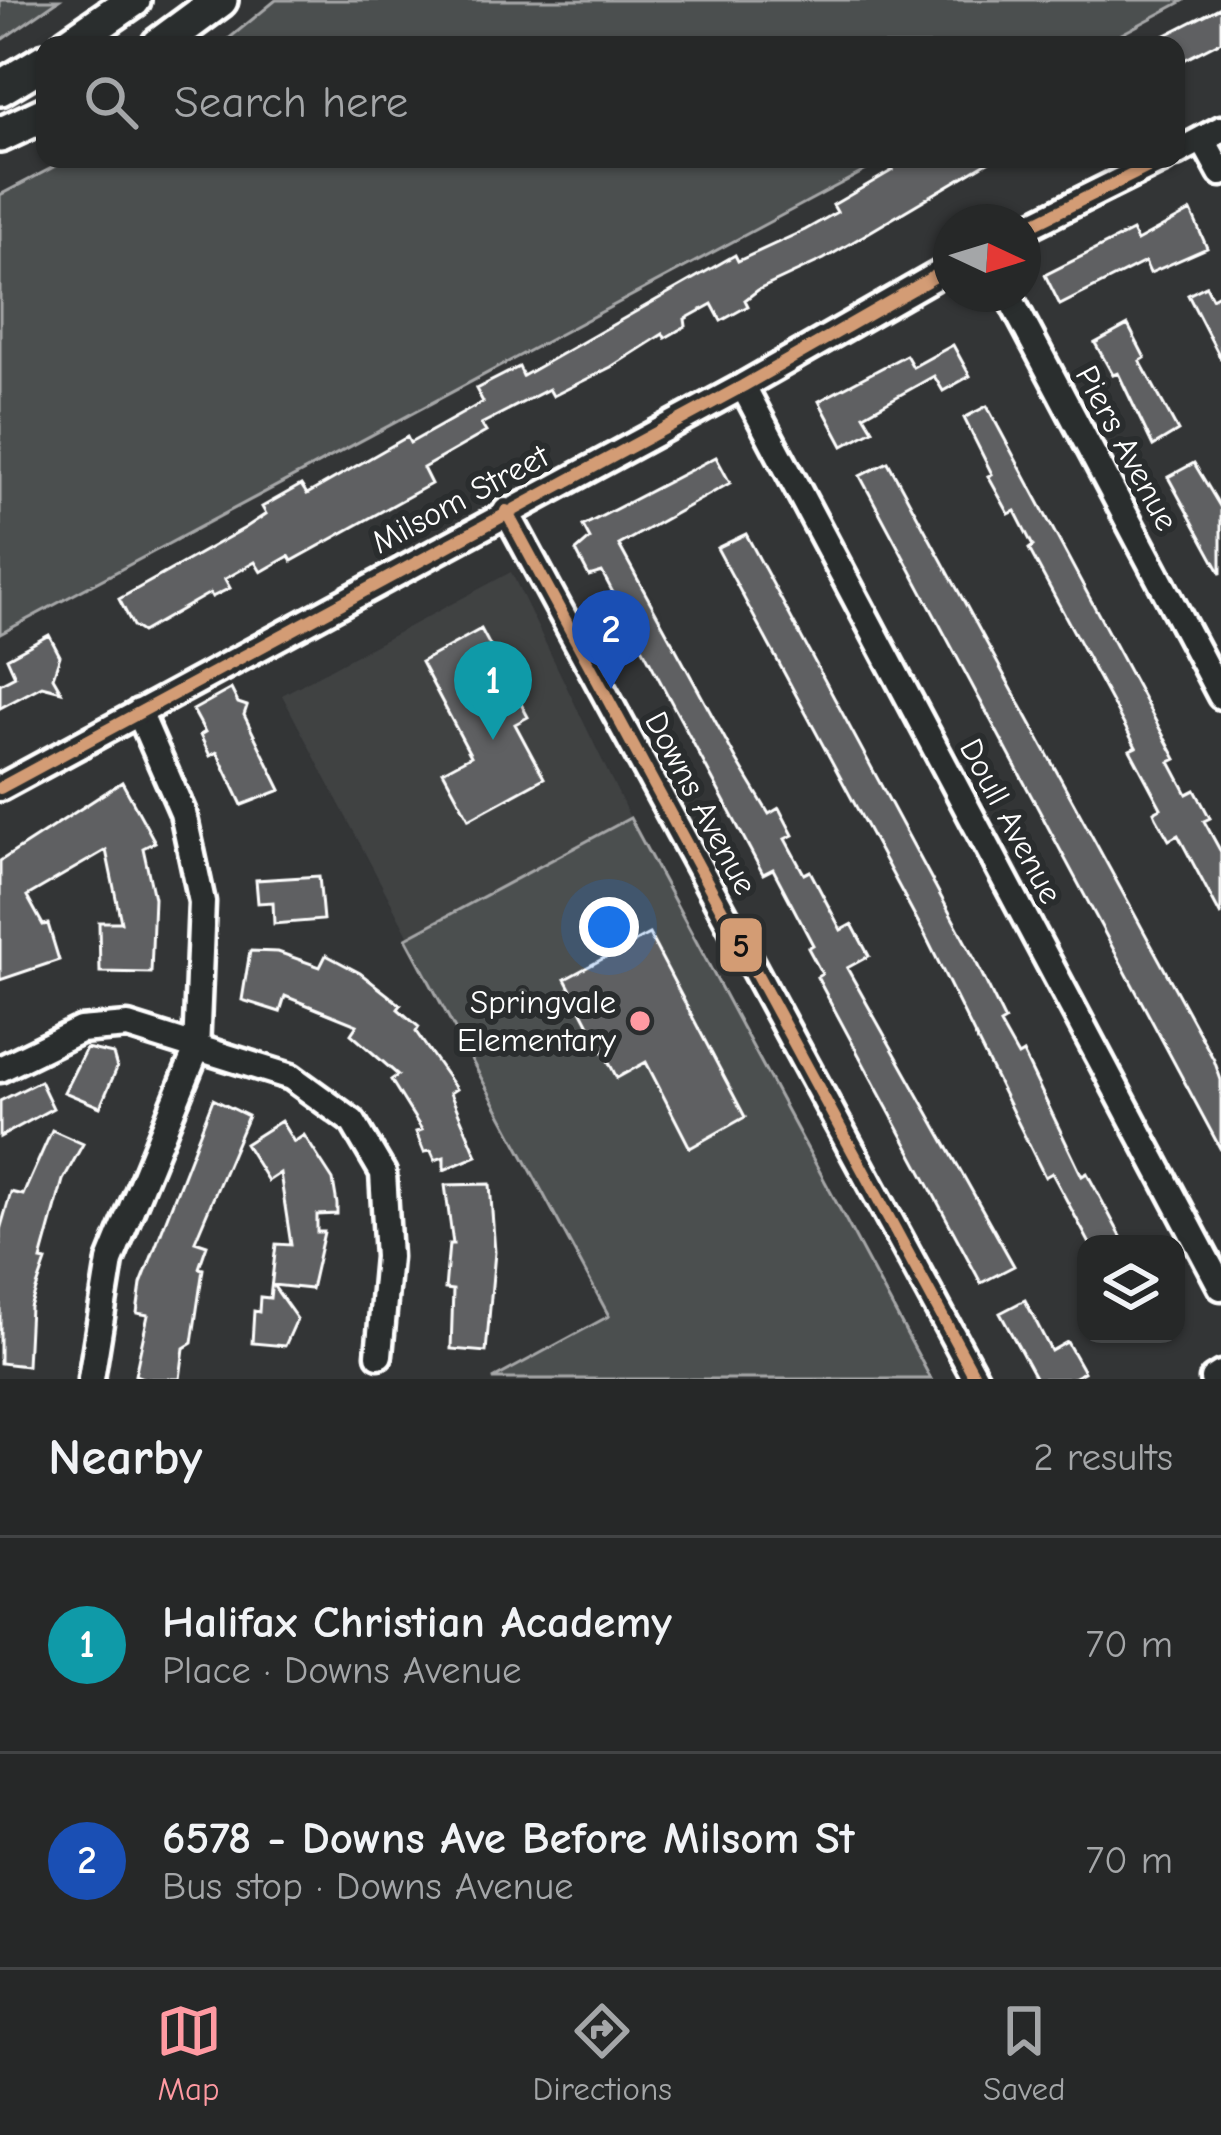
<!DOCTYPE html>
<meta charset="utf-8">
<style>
:root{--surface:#262828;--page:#323434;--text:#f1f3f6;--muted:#a4a6a8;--line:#424445;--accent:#ff9aa2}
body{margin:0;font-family:"Comic Neue",sans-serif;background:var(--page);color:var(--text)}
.controls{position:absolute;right:36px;bottom:36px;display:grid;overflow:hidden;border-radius:24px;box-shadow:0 3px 9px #0004}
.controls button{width:108px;height:108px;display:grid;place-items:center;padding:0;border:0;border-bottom:3px solid var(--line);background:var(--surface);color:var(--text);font:60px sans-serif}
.compass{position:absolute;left:933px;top:204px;width:108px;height:108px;border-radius:50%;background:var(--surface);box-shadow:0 3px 9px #0004;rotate:94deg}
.you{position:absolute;left:609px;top:927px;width:42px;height:42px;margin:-30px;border:9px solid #fff;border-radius:50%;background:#1a73e8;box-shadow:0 0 0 18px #1a73e833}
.badge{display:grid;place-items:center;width:78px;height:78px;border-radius:50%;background:var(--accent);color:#fff;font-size:39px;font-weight:700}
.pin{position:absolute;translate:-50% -99px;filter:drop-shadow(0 3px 6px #0008)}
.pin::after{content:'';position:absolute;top:63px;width:42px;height:36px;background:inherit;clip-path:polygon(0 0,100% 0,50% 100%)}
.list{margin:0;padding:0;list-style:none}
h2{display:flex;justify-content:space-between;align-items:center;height:156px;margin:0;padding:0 48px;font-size:51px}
h2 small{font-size:39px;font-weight:400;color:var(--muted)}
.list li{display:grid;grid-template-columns:78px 1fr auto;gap:36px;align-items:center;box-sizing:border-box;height:216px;padding:0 48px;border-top:3px solid var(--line)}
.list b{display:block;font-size:45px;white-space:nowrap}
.list p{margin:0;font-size:39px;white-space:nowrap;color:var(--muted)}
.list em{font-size:39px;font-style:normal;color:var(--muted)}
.icon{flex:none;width:66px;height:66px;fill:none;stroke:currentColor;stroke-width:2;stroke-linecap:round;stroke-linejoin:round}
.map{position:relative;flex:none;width:1221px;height:1379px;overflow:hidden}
.search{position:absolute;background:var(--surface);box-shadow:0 3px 9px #0004;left:36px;right:36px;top:36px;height:132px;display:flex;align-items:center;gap:30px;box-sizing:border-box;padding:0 42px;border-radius:24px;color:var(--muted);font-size:45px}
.sheet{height:588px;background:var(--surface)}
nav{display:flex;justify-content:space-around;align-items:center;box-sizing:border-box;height:168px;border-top:3px solid var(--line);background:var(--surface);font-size:33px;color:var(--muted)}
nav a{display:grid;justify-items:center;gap:6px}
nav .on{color:var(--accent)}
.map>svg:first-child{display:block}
.built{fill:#404243}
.green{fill:#4c4f50;stroke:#a6a7a8;stroke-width:3}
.building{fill:#5f6162;stroke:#fff;stroke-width:3}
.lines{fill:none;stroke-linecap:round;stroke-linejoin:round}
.minor-casing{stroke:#fff;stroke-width:33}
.major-casing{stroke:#fff;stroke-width:42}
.minor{stroke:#2a2d2e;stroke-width:24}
.major{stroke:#2a2d2e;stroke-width:33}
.bus-1-casing{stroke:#2a2d2e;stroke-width:21}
.bus-1{stroke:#d39c74;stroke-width:12}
.poi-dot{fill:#ff9aa2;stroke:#2a2d2e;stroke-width:4.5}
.labels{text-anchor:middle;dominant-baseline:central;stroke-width:12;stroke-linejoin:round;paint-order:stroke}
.street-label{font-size:33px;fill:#fff;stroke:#2a2d2e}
.poi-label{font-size:33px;fill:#fff;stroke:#2a2d2e;text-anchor:end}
.line-badge{stroke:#2a2d2e;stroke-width:4.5}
.pale-badge-label{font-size:33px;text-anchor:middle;font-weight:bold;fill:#111}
</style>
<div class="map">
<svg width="1221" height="1379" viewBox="0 0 1221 1379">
<rect width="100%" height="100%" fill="#333536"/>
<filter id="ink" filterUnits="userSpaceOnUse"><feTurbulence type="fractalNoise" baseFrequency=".00833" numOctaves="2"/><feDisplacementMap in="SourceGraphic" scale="24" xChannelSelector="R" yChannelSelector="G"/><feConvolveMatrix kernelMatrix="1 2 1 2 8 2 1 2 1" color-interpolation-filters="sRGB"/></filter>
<g filter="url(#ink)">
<path class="built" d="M511,572l119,246 202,377 -223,122 -327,-622z"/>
<path class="green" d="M0,0h59l-59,41z
M276,0h909l-84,45h-880z
M69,159h818l-887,475v-439z
M630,818l301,561h-438l116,-63 -203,-378z"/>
<path class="building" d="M1221,7v34l-45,23v-19h-30z
M887,159h106l-169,100 -66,31 -13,10 3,6 -27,15 -9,-17 -27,15 1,7 -21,12 -2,-4 -52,33 -58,29 -4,-7 -68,35 5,8 -63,36 8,16 -139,77 -3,-5 -28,16 -6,-10 -30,17 5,9 -18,9 -2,-4 -68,39 -9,-6 -14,-27 126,-71 21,-14 -4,-7 39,-22 6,9 100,-57 3,6 73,-41 -7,-13 43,-22 4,9 212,-121 3,6 67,-31 32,-18 -4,-7 60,-35z
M1191,211l16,37 -57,25 -5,-11 -85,43 -15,-30 87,-44 5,10z
M1206,286l6,12 9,-5v66l-33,-64z
M1128,325l17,33 -5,3 38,70 -25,15 -35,-73 -5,2 -18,-32z
M953,345l17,31 -27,15 -9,-15 -70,39 9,15 -30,16 -24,-45 87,-46 7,12z
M987,406l189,353 -6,3 17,32 8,-4 15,28 -6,3 17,31v64l-43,-81 -9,5 -13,-23 -2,-5 7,-4 -31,-58 6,-3 -107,-198 4,-3 -18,-35 -6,3 -21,-38 4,-2 -28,-56z
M716,457l14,26 -111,62 117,214 33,55 10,-6 14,27 -8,4 19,35 6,-3 31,59 11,-6 17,32 -22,12 167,298 -33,17 -164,-306 5,-3 -14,-26 5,-3 -40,-76 -10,5 -161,-302 -13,4 -13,-25 14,-12 -7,-13z
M888,462l326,598 7,20v70l-361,-674z
M1194,463l27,45v66l-53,-97z
M746,534l229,426 30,61 -5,3 18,32 5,-3 59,123 5,-3 38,71h-35l-38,-71 -7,4 -121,-244 -207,-385z
M481,629l47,88 -13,7 29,54 -75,41 -26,-48 28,-15 -50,-94z
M49,635l11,21 -7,21 8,14 -19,-5 -42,22v-24l15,-8 -8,-18z
M231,689l7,14 9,3 -3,9 37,75 -39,15 -25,-53 -7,4 -10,-21 5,-3 -12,-22z
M122,782l33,60 -12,6 11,50 -3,75 -51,-1 -1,-50h22l-15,-72 -79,46 16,29 5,-1 11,36 -59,20v-119z
M319,876l4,44 -49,4 -1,-22 -15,1 -2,-23z
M649,934l96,183 -55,31 -44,-86 -29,16 -52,-99z
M250,951l28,1 42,15 6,-12 34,18 41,32 -3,4 21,18 -3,5 40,57 -6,4 27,63 -33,14v-13l-9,3 -4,-9 -7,1 -8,-20 6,-2 -31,-50 7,-5 -47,-41 6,-9 -72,-29 -5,16 -38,-12z
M86,1048l27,6 4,14 -17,39 -36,-15z
M40,1081l13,27 -53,29v-36z
M213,1099l35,17 -53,125 12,4 -8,23 4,1 -11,74 -8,5 -4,31h-35l-10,-4 13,-60 -11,-2 4,-29z
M281,1121l13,21 10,-7 29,45 4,24v10l-20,1v17h7l-13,57 -38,-4 24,34 -12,27 -33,-3 2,-32 5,1 1,-15 10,1 6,-54 15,1 -11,-72 -12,8 -23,-37z
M52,1130l31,14 -20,36 -22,80 5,1 -16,46 -3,59 -27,-3v-133l11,-38 12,3z
M490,1184l5,68 -9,100 -35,-3 2,-59 -8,-1 4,-45h4l-8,-59z
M1025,1300l26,51 16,-9 17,30 -13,7h-35l-36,-66z"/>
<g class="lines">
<g class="minor-casing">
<path id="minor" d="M1203,140l18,33
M1176,153l45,-24
M1023,229l141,-70
M1008,294l213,402
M743,386l478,901
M506,511l470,868
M0,788l743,-402 208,-119
M0,1069l80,-39 48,-4 163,51 62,45 30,51 5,84 -9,98
M91,1379l19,-118 86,-210 6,-149 -19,-89 -44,-101
M1213,1379l8,-5"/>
</g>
<g class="major-casing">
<path id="major" d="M68,45l65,-45
M159,45l61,-45
M0,88l45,-27
M0,135l45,-21"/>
</g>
<use href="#minor" class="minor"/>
<use href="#major" class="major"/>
<g class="bus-1-casing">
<path id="bus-1" d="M1023,229l141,-70
M506,511l470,868
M0,788l743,-402 208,-119"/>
</g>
<use href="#bus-1" class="bus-1"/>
</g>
</g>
<circle class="poi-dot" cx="640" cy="1021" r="12"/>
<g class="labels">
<g class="street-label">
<text transform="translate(1127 448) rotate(62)">Piers Avenue</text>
<text transform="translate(460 499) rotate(-28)">Milsom Street</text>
<text transform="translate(701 803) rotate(62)">Downs Avenue</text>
<text transform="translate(1011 821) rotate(62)">Doull Avenue</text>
</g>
<g class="poi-label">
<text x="616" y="1002">Springvale<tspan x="616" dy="38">Elementary</tspan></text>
</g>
</g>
<rect class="line-badge" x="718" y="916" width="46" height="58" rx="12" fill="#d39c74"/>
<g class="pale-badge-label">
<text x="741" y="957">5</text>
</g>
</svg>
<div class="controls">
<button><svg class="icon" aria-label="layers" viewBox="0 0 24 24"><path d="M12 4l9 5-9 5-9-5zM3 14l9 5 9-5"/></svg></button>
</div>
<svg class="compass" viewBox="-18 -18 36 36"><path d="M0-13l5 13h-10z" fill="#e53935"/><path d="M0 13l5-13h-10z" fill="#a4a6a8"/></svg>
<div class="you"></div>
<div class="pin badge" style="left:493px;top:740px;background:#0f9aa8">1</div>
<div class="pin badge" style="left:611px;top:689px;background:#1a4fb4">2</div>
<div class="search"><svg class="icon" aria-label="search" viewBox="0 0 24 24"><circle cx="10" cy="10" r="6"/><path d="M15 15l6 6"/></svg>Search here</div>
</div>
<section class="sheet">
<h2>Nearby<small>2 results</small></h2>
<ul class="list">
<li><span class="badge" style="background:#0f9aa8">1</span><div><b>Halifax Christian Academy</b><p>Place · Downs Avenue</p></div><em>70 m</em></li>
<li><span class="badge" style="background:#1a4fb4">2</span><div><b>6578 - Downs Ave Before Milsom St</b><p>Bus stop · Downs Avenue</p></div><em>70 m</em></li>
</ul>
</section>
<nav>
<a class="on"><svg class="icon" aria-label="map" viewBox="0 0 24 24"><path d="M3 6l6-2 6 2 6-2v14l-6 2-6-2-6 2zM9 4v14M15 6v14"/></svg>Map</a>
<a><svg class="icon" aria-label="directions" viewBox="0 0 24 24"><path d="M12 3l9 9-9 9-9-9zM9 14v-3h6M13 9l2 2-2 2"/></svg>Directions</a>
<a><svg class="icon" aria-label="saved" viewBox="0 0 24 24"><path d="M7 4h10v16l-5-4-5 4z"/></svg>Saved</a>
</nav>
